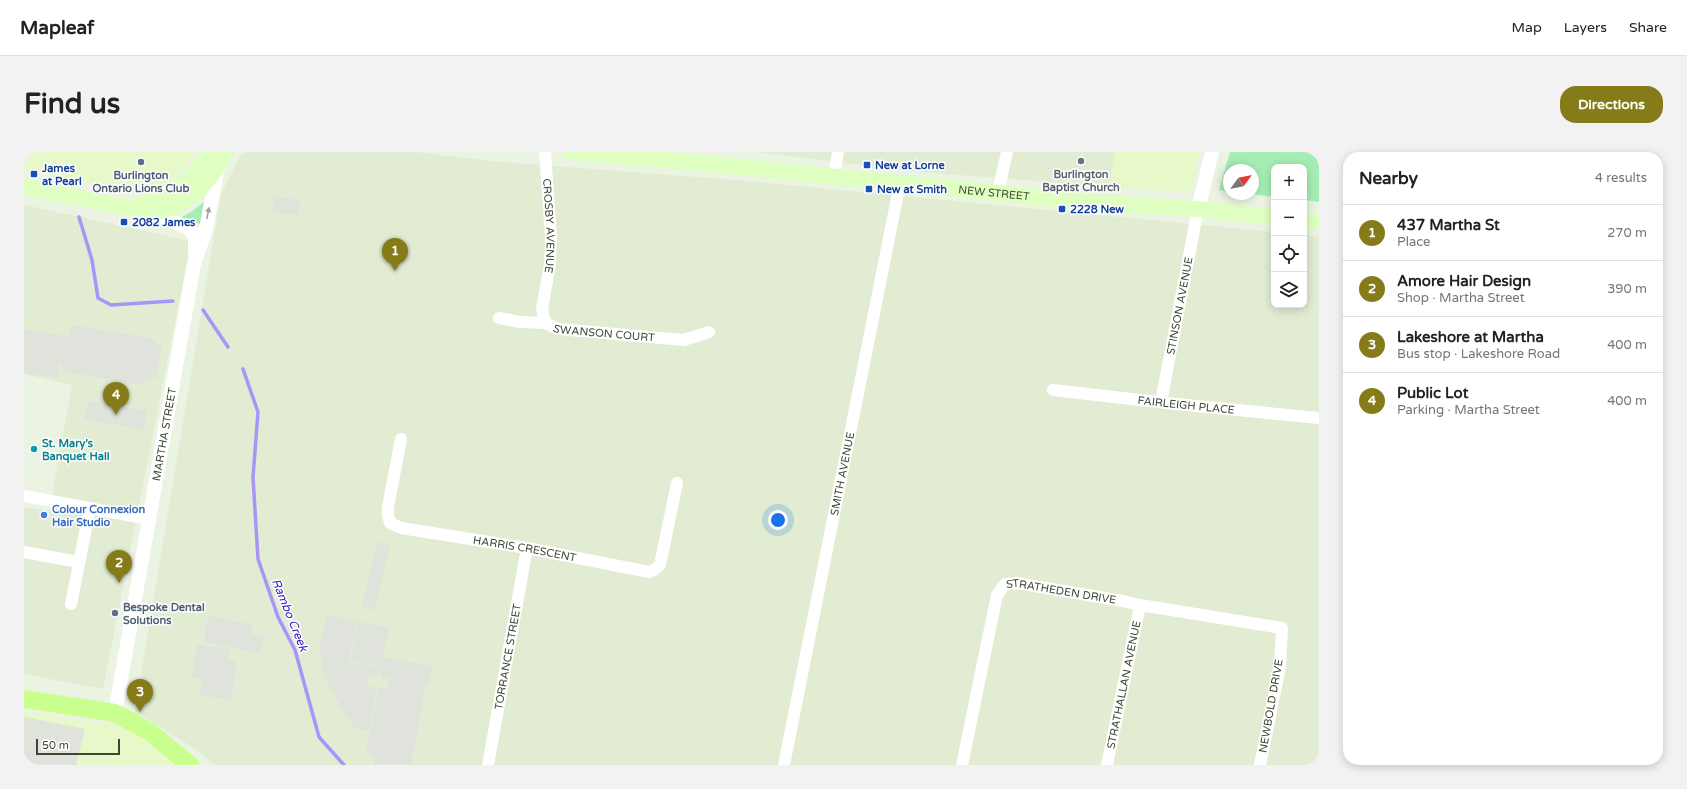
<!DOCTYPE html>
<meta charset="utf-8">
<style>
:root{--surface:#fff;--page:#f2f2f2;--text:#222;--muted:#767676;--line:#e0e0e0;--accent:#857c19}
body{margin:0;font-family:"Varela Round",sans-serif;background:var(--page);color:var(--text)}
.controls{position:absolute;right:12px;top:12px;display:grid;overflow:hidden;border-radius:8px;box-shadow:0 2px 10px #0003}
.controls button{width:36px;height:36px;display:grid;place-items:center;padding:0;border:0;border-bottom:1px solid var(--line);background:var(--surface);color:var(--text);font:20px sans-serif}
.compass{position:absolute;left:1199px;top:12px;width:36px;height:36px;border-radius:50%;background:var(--surface);box-shadow:0 2px 10px #0003;rotate:57deg}
.scale{position:absolute;left:12px;bottom:10px;width:84px;box-sizing:border-box;padding-left:4px;border:2px solid #3e4532;border-top:0;font-size:11px;line-height:14px;white-space:nowrap;color:#3e4532;-webkit-text-stroke:3px #fff;paint-order:stroke}
.you{position:absolute;left:754px;top:368px;width:14px;height:14px;margin:-10px;border:3px solid #fff;border-radius:50%;background:#1a73e8;box-shadow:0 0 0 6px #1a73e833}
.badge{display:grid;place-items:center;width:26px;height:26px;border-radius:50%;background:var(--accent);color:#fff;font-size:13px;font-weight:700}
.pin{position:absolute;translate:-50% -33px;filter:drop-shadow(0 1px 2px #0008)}
.pin::after{content:'';position:absolute;top:21px;width:14px;height:12px;background:inherit;clip-path:polygon(0 0,100% 0,50% 100%)}
.list{margin:0;padding:0;list-style:none}
h2{display:flex;justify-content:space-between;align-items:center;height:52px;margin:0;padding:0 16px;font-size:17px}
h2 small{font-size:13px;font-weight:400;color:var(--muted)}
.list li{display:grid;grid-template-columns:26px 1fr auto;gap:12px;align-items:center;box-sizing:border-box;height:56px;padding:0 16px;border-top:1px solid var(--line)}
.list b{display:block;font-size:15px;white-space:nowrap}
.list p{margin:0;font-size:13px;white-space:nowrap;color:var(--muted)}
.list em{font-size:13px;font-style:normal;color:var(--muted)}
.icon{flex:none;width:22px;height:22px;fill:none;stroke:currentColor;stroke-width:2;stroke-linecap:round;stroke-linejoin:round}
.map{position:relative;flex:none;width:1295px;height:613px;overflow:hidden;border-radius:16px}
header{display:flex;align-items:center;gap:24px;box-sizing:border-box;height:56px;padding:0 20px;background:var(--surface);border-bottom:1px solid var(--line)}
header strong{font-size:19px}
nav{display:flex;gap:22px;margin-inline-start:auto;font-size:14px}
.intro{display:flex;align-items:center;justify-content:space-between;box-sizing:border-box;height:96px;padding:0 24px}
h1{margin:0;font-size:28px}
.button{padding:10px 18px;border-radius:16px;background:var(--accent);color:#fff;font-size:14px;font-weight:700}
main{display:flex;gap:24px;padding:0 24px}
aside{flex:1;background:var(--surface);border-radius:16px;box-shadow:0 2px 10px #0003}
.map>svg:first-child{display:block}
.residential{fill:#e1ecd3}
.commercial{fill:#e8f9c9}
.green{fill:#a5edb4}
.parking{fill:#e0e3db}
.lines{fill:none;stroke-linecap:round;stroke-linejoin:round}
.stream{stroke:#a796f8;stroke-width:3.5}
.minor{stroke:#fff;stroke-width:12}
.tertiary{stroke:#fff;stroke-width:14}
.secondary{stroke:#deffc0;stroke-width:16}
.primary{stroke:#c9ff8f;stroke-width:18}
.oneway{fill:#9ea298}
.worship-dot{fill:#6b7280;stroke:#fff;stroke-width:1.5}
.service-dot{fill:#5c6f8a;stroke:#fff;stroke-width:1.5}
.transit-dot{fill:#1a4fb4;stroke:#fff;stroke-width:1.5}
.culture-dot{fill:#0f9aa8;stroke:#fff;stroke-width:1.5}
.shop-dot{fill:#3f7fe0;stroke:#fff;stroke-width:1.5}
.labels{text-anchor:middle;dominant-baseline:central;stroke-width:3;stroke-linejoin:round;paint-order:stroke}
.transit-label{font-size:11px;font-weight:bold;fill:#164399;stroke:#fff;text-anchor:start}
.worship-label{font-size:11px;font-weight:bold;fill:#5b616d;stroke:#fff}
.service-label{font-size:11px;font-weight:bold;fill:#4e5e75;stroke:#fff}
.street-label{font-size:11px;fill:#3e4532;stroke:#fff}
.culture-label{font-size:11px;font-weight:bold;fill:#0d838f;stroke:#fff;text-anchor:start}
.shop-label{font-size:11px;font-weight:bold;fill:#366cbe;stroke:#fff;text-anchor:start}
.water-label{font-size:12px;font-style:italic;fill:#3d20bc;stroke:#fff}
</style>
<header>
<strong>Mapleaf</strong>
<nav><a>Map</a><a>Layers</a><a>Share</a></nav>
</header>
<div class="intro"><h1>Find us</h1><a class="button">Directions</a></div>
<main>
<div class="map">
<svg width="1295" height="613" viewBox="0 0 1295 613">
<rect width="100%" height="100%" fill="#ebf3e2"/>
<path class="residential" d="M223,0h168l75,9 257,20 527,51v73h30v-70l15,2v528h-1104l-15,-13 -65,-41 86,-517 19,-38z
M732,0h444l-10,41 -270,-21z
M0,53l167,36 -88,448 -79,-15v-167l28,4 1,-21 19,-105 -48,-11z"/>
<path class="commercial" d="M2,0h169l-23,29 -46,10 -102,-22z
M1091,0h85l-10,41 -81,-7z
M0,560l97,15 35,17 21,21h-153z"/>
<path class="green" d="M1206,0h89v50l-15,-2v-33h-30v30l-24,-3h3v-24h-24v22l-10,-2z
M181,49l-4,23 -4,-1 -5,2 -12,-7 11,-6z"/>
<path class="parking" d="M250,44l26,4 -2,15 -26,-3z
M47,173l80,13 6,6 5,1 -6,33 -8,-1 -4,3 -1,5 -81,-14 1,-7 -3,-1 -2,15 -34,-5v-44l44,7z
M64,249l59,10 -3,19 -60,-11z
M353,390l13,3 -15,65 -13,-3z
M303,462l30,7 -8,41 31,6 -3,9 -8,-2 -2,11 9,2 -7,43 -17,-4 1,-7 -6,-2 -24,-44 -4,-27z
M184,464l45,9 -1,9 12,2 -4,17 -56,-11z
M334,470l31,5 -6,30 49,9 -3,18 -3,-1 -15,82h-38l2,-9 -9,-2 12,-66 9,2 2,-11 -9,-2 1,-10 -30,-6z
M173,492l33,6 -2,10 9,2 -6,38 -31,-5 2,-16 -10,-2z
M0,565l61,12 -9,36h-52z"/>
<g class="lines">
<path class="stream" d="M55,65l13,43 6,38 13,7 62,-4
M179,158l25,37
M219,217l15,43 -5,65 5,82 20,58 17,33 24,87 25,28"/>
<g class="minor">
<path id="s1" d="M521,0l6,84 -1,28 -8,45 3,14"/>
<path d="M810,25l4,-25"/>
<path d="M974,40l9,-40"/>
<path id="s2" d="M475,166l21,4 25,1 13,6 126,11 25,-8"/>
<path id="s3" d="M1029,238l113,13 153,15"/>
<path id="s4" d="M1137,250l37,-193"/>
<path id="s5" d="M377,287l-13,68v8l2,8 11,5 126,20 122,24 5,-2 6,-5 17,-82"/>
<path d="M0,344l125,23"/>
<path d="M0,400l54,10"/>
<path d="M47,452l19,-96"/>
<path id="s6" d="M464,613l39,-217"/>
<path id="s7" d="M760,613l116,-582"/>
<path id="s8" d="M938,613l35,-170 8,-11 11,-1 107,18 17,4 142,23 -2,39 -20,98"/>
<path id="s9" d="M1083,613l33,-160"/>
</g>
<g class="tertiary">
<path d="M1174,57l14,-57"/>
<path d="M129,61l36,15 6,9v16"/>
<path id="s10" d="M91,561l79,-449 12,-35 12,-62"/>
</g>
<g class="secondary">
<path id="s11" d="M547,0l118,10 408,41 101,6 76,8"/>
<path d="M0,35l129,26 22,-6 22,-15 14,-16 15,-24"/>
<path d="M108,56l45,-19 15,-13 19,-24"/>
<path d="M1280,68l15,2"/>
</g>
<path class="primary" d="M0,547l91,14 35,19 40,33"/>
</g>
<defs><path id="oneway-solid" d="M-6-.8H1V-3.2L6.5 0L1 3.2V.8H-6Z"/></defs>
<use class="oneway" href="#oneway-solid" transform="translate(184 61) rotate(-79)"/>
<circle class="worship-dot" cx="1057" cy="9" r="4"/>
<g class="service-dot">
<circle cx="117" cy="10" r="4"/>
<circle cx="91" cy="461" r="4"/>
</g>
<g class="transit-dot">
<rect x="839" y="9" width="8" height="8" rx="2"/>
<rect x="6" y="18" width="8" height="8" rx="2"/>
<rect x="841" y="33" width="8" height="8" rx="2"/>
<rect x="1034" y="53" width="8" height="8" rx="2"/>
<rect x="96" y="66" width="8" height="8" rx="2"/>
</g>
<circle class="culture-dot" cx="10" cy="297" r="4"/>
<circle class="shop-dot" cx="20" cy="363" r="4"/>
<g class="labels">
<g class="transit-label">
<text x="851" y="13">New at Lorne</text>
<text x="18" y="16">James<tspan x="18" dy="13">at Pearl</tspan></text>
<text x="853" y="37">New at Smith</text>
<text x="1046" y="57">2228 New</text>
<text x="108" y="70">2082 James</text>
</g>
<g class="worship-label">
<text x="1057" y="22">Burlington<tspan x="1057" dy="13">Baptist Church</tspan></text>
</g>
<g class="service-label">
<text x="117" y="23">Burlington<tspan x="117" dy="13">Ontario Lions Club</tspan></text>
<text x="99" y="455" text-anchor="start">Bespoke Dental<tspan x="99" dy="13">Solutions</tspan></text>
</g>
<g class="street-label">
<text stroke="none"><textPath href="#s11" startOffset="425">NEW STREET</textPath></text>
<text stroke="none"><textPath href="#s1" startOffset="74">CROSBY AVENUE</textPath></text>
<text stroke="none"><textPath href="#s4" startOffset="98">STINSON AVENUE</textPath></text>
<text stroke="none"><textPath href="#s2" startOffset="107">SWANSON COURT</textPath></text>
<text stroke="none"><textPath href="#s3" startOffset="134">FAIRLEIGH PLACE</textPath></text>
<text stroke="none"><textPath href="#s10" startOffset="283">MARTHA STREET</textPath></text>
<text stroke="none"><textPath href="#s7" startOffset="297">SMITH AVENUE</textPath></text>
<text stroke="none"><textPath href="#s5" startOffset="223">HARRIS CRESCENT</textPath></text>
<text stroke="none"><textPath href="#s8" startOffset="244">STRATHEDEN DRIVE</textPath></text>
<text stroke="none"><textPath href="#s6" startOffset="110">TORRANCE STREET</textPath></text>
<text stroke="none"><textPath href="#s9" startOffset="82">STRATHALLAN AVENUE</textPath></text>
<text transform="translate(1247 554) rotate(-80)">NEWBOLD DRIVE</text>
</g>
<g class="culture-label">
<text x="18" y="291">St. Mary's<tspan x="18" dy="13">Banquet Hall</tspan></text>
</g>
<g class="shop-label">
<text x="28" y="357">Colour Connexion<tspan x="28" dy="13">Hair Studio</tspan></text>
</g>
<g class="water-label">
<text transform="translate(266 463) rotate(68)">Rambo Creek</text>
</g>
</g>
</svg>
<div class="controls">
<button>+</button>
<button>−</button>
<button><svg class="icon" aria-label="locate" viewBox="0 0 24 24"><circle cx="12" cy="12" r="6"/><path d="M12 2v4M12 18v4M2 12h4M18 12h4"/></svg></button>
<button><svg class="icon" aria-label="layers" viewBox="0 0 24 24"><path d="M12 4l9 5-9 5-9-5zM3 14l9 5 9-5"/></svg></button>
</div>
<svg class="compass" viewBox="-18 -18 36 36"><path d="M0-13l5 13h-10z" fill="#e53935"/><path d="M0 13l5-13h-10z" fill="#767676"/></svg>
<div class="scale">50 m</div>
<div class="you"></div>
<div class="pin badge" style="left:371px;top:119px">1</div>
<div class="pin badge" style="left:95px;top:431px">2</div>
<div class="pin badge" style="left:116px;top:560px">3</div>
<div class="pin badge" style="left:92px;top:263px">4</div>
</div>
<aside>
<h2>Nearby<small>4 results</small></h2>
<ul class="list">
<li><span class="badge">1</span><div><b>437 Martha St</b><p>Place</p></div><em>270 m</em></li>
<li><span class="badge">2</span><div><b>Amore Hair Design</b><p>Shop · Martha Street</p></div><em>390 m</em></li>
<li><span class="badge">3</span><div><b>Lakeshore at Martha</b><p>Bus stop · Lakeshore Road</p></div><em>400 m</em></li>
<li><span class="badge">4</span><div><b>Public Lot</b><p>Parking · Martha Street</p></div><em>400 m</em></li>
</ul>
</aside>
</main>
